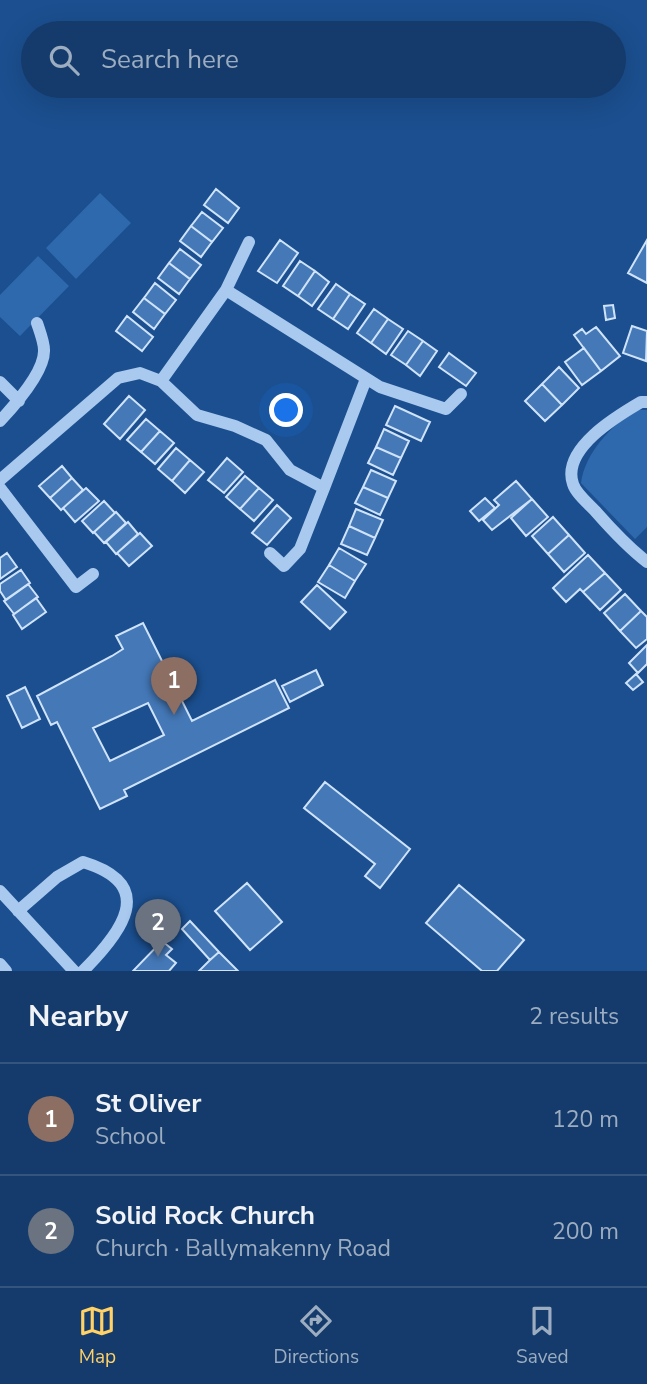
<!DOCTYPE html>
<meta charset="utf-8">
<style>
:root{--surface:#143b6b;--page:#214673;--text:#f1f3f6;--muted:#9dadc1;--line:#33557e;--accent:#ffd166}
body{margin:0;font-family:"Nunito Sans",sans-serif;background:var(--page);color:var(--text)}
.you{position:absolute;left:287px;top:411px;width:24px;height:24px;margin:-18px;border:5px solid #fff;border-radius:50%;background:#1a73e8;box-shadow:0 0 0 10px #1a73e833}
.badge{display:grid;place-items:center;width:46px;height:46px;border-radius:50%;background:var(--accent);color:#fff;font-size:23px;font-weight:700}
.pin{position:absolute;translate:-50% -58px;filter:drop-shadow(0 2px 4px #0008)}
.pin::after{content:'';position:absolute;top:37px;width:24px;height:21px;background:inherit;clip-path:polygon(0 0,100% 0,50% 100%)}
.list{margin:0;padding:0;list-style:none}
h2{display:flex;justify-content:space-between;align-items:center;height:91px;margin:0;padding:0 28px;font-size:30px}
h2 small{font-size:23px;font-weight:400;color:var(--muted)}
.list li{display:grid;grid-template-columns:46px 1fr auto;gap:21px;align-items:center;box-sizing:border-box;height:112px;padding:0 28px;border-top:2px solid var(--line)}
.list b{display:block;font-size:26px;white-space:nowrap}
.list p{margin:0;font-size:23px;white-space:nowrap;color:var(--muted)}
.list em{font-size:23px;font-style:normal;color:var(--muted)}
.icon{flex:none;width:38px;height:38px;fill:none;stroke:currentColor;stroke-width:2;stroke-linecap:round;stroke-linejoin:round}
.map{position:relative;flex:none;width:647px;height:971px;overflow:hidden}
.search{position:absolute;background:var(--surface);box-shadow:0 7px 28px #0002;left:21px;right:21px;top:21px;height:77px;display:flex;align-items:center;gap:18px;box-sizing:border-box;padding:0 24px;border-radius:38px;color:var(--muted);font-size:26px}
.sheet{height:315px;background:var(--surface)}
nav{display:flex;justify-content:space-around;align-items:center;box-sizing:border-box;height:98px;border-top:2px solid var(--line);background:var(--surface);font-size:19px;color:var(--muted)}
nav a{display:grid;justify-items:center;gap:4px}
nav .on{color:var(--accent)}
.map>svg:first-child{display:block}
.green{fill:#2e69ad}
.building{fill:#4478b7;stroke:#cfe3fa;stroke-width:2;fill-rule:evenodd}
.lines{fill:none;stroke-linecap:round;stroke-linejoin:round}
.minor{stroke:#a9c9ee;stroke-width:12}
</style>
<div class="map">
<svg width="647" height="971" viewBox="0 0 647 971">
<rect width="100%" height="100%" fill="#1b4f8f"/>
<path class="green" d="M100,193l31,30 -55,56 -30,-31z
M38,256l31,30 -49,50 -20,-19v-22z
M637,410h10v117l-12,12 -54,-56c4,-30 30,-58 56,-73z"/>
<path class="building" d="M216,189l23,19 -11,15 -24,-18z
M202,212l21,16 -11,14 -21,-16z
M191,226l21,16 -11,15 -21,-16z
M280,240l18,13 -21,30 -19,-12z
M647,240v43l-19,-10z
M180,249l21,16 -11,14 -21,-16z
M300,261l15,10 -17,25 -15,-10z
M169,263l21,16 -11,15 -21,-16z
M315,271l14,11 -17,24 -14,-10z
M155,283l21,17 -11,14 -21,-16z
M336,284l14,10 -17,25 -15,-10z
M350,294l15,10 -17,25 -15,-10z
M144,298l21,16 -11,15 -21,-17z
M613,305l2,13 -9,2 -2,-14z
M374,309l14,10 -17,24 -14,-10z
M127,316l26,21 -11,14 -26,-20z
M388,319l15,10 -17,25 -15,-11z
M632,326l15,5 -1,30 -23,-8z
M596,327l24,29 -19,15 -27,-36 8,-6 4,5z
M408,331l15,10 -17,24 -15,-10z
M423,341l14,10 -17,25 -14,-11z
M584,348l17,23 -19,14 -17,-23z
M449,353l27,20 -10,13 -27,-19z
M559,367l20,21 -17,17 -20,-21z
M542,384l20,21 -17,16 -20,-20z
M129,396l16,14 -25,29 -16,-15z
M395,406l35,16 -9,19 -35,-16z
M146,419l14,12 -19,21 -14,-12z
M384,429l25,12 -8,17 -25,-11z
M160,431l14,12 -19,21 -14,-12z
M376,447l25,11 -8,17 -25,-12z
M176,448l14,12 -18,21 -14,-12z
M227,458l16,14 -19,21 -16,-13z
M190,460l14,12 -19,21 -13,-12z
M62,466l10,12 -22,20 -11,-12z
M371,470l25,11 -8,17 -25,-11z
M245,476l14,12 -19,21 -14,-12z
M72,478l11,12 -22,20 -11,-12z
M516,481l16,18 -40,31 -9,-10 16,-15 -5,-5z
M363,487l25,11 -8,17 -25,-12z
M86,488l13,13 -24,21 -12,-14z
M259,488l14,12 -19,21 -14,-12z
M485,498l10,10 -16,13 -9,-10z
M532,499l16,18 -22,19 -15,-18z
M104,501l11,12 -22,20 -11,-12z
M277,505l14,13 -24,27 -15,-12z
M356,509l27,11 -8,18 -26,-12z
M116,512l10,11 -22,20 -10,-11z
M553,517l16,18 -21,19 -16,-18z
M128,522l10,12 -22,20 -10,-12z
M349,526l26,12 -8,17 -26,-11z
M140,533l12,13 -23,20 -12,-13z
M569,535l16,18 -21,19 -16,-18z
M339,548l27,16 -11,17 -26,-16z
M7,553l10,14 -17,12v-21z
M588,555l17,18 -22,19 -3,-3 -14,13 -13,-14z
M329,565l26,16 -10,17 -27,-16z
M21,570l9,13 -24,17 -6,-9v-7z
M605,573l16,17 -21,20 -17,-18z
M28,584l10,13 -24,17 -10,-13z
M317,585l29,27 -16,17 -29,-27z
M625,594l16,17 -21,20 -16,-18z
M36,598l10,14 -24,17 -9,-14z
M641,611l6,6v22l-11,9 -16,-17z
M143,623l49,98 83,-41 14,28 -165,82 3,6 -27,13 -43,-87 -6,3 -14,-29 75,-40 11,-7 -7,-13zM148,703l16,32 -54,26 -17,-33z
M647,645v19l-9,9 -9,-10z
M316,670l7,15 -33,17 -8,-16z
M636,674l7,8 -10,8 -7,-7z
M25,687l15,32 -18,9 -15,-32z
M325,782l85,67 -30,39 -15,-12 10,-12 -71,-56z
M247,883l35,39 -32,28 -35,-39z
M459,885l65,55 -27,31h-15l-56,-48z
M190,921l29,31 -9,8 -28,-31z
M162,941l10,8 -6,6 10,8 -7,8h-36z
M219,952l19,19h-39l11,-11z"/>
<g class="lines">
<path class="minor" d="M249,242l-23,48 -65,91 36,34 38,11 31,14 24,30 34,18 42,-109
M226,290l154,97 66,22 15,-15
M0,382l19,19
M647,402h-6c-24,14 -80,47 -68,82 3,10 17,21 24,29 15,17 32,35 50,49
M0,421c14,-15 45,-49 44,-71 0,-8 -4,-18 -7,-27
M0,480l118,-102 22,-5 21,8
M0,488l76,99 17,-13
M270,553l14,13 16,-17 24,-61
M0,891l74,80
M18,911l39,-34 26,-15c76,23 38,71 0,109
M0,964l6,7"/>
</g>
</svg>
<div class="you"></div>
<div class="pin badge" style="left:174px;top:715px;background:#8d6e63">1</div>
<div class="pin badge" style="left:158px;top:957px;background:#6b7280">2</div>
<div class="search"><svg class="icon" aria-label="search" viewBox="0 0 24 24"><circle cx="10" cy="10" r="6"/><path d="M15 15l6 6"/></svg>Search here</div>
</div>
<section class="sheet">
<h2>Nearby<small>2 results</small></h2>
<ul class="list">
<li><span class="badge" style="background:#8d6e63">1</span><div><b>St Oliver</b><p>School</p></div><em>120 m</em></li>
<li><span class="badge" style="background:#6b7280">2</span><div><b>Solid Rock Church</b><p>Church · Ballymakenny Road</p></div><em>200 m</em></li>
</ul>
</section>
<nav>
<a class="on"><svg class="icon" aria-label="map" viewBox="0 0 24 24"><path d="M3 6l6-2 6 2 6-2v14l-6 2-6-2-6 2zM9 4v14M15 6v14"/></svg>Map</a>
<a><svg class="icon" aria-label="directions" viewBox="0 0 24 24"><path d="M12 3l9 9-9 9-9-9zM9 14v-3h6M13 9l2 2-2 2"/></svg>Directions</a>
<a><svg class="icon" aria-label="saved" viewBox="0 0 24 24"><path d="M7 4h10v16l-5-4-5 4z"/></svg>Saved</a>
</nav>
